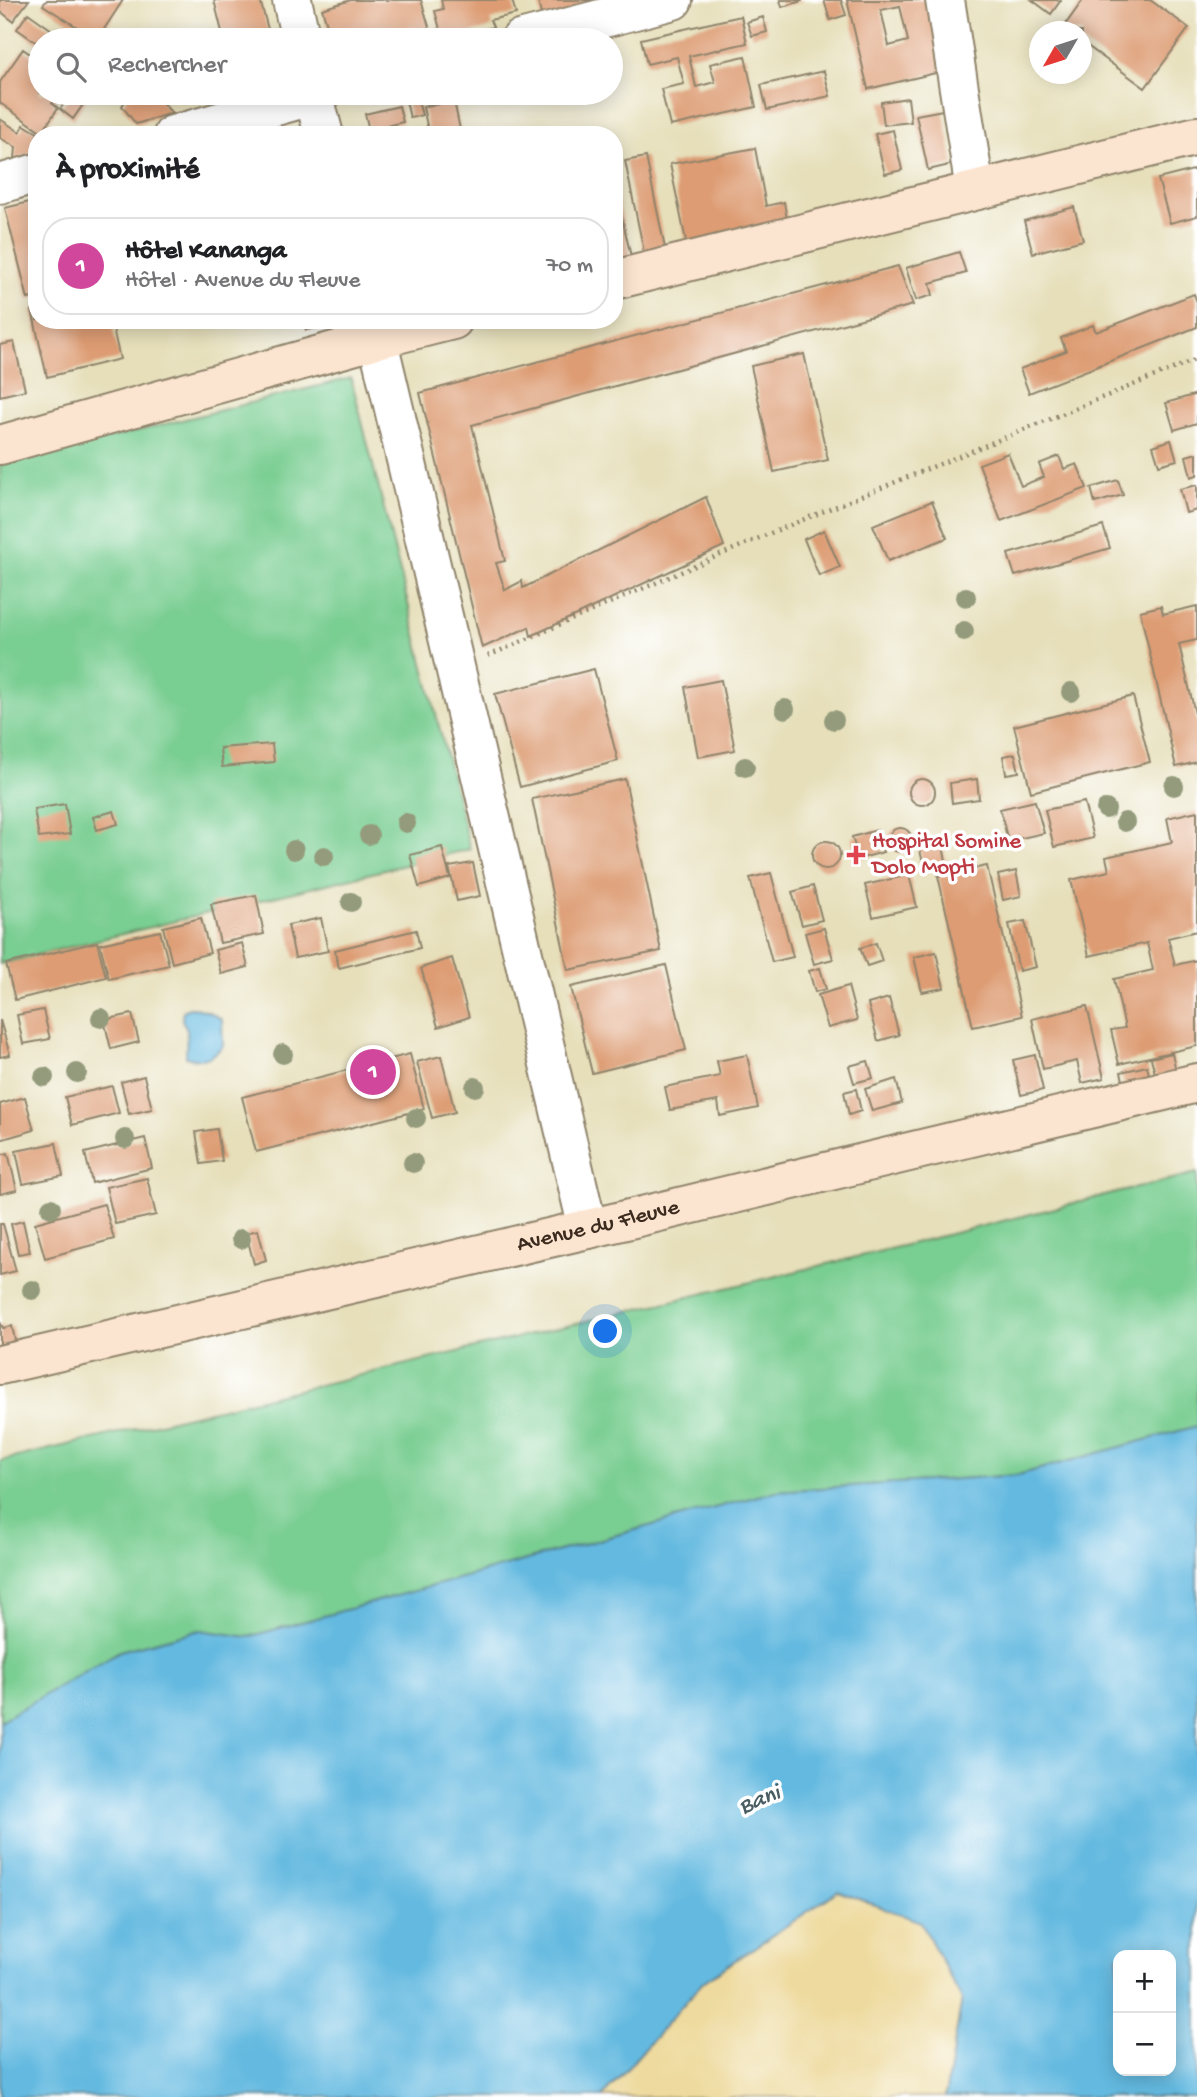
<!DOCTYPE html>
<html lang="fr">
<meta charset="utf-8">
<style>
:root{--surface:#fff;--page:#f6f6f6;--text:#202124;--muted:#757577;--line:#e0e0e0;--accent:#db2777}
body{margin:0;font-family:"Gochi Hand",sans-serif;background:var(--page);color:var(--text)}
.controls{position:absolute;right:21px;bottom:21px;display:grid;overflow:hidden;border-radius:14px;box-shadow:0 4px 18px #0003}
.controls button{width:63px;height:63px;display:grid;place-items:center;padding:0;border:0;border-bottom:2px solid var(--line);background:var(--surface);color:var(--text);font:35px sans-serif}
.compass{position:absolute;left:1029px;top:21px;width:63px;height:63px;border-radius:50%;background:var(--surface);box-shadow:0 4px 18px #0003;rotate:231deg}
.you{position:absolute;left:606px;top:1332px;width:24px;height:24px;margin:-18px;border:5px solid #fff;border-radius:50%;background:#1a73e8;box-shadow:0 0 0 10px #1a73e833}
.badge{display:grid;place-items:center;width:46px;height:46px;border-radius:50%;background:var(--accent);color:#fff;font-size:23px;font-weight:700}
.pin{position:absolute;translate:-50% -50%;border:4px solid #fff;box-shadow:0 2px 7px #0006}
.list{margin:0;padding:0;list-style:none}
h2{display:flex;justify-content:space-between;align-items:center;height:91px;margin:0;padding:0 28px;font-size:30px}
h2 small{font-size:23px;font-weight:400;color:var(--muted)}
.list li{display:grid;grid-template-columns:46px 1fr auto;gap:21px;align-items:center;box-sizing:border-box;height:98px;margin:0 14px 14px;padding:0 14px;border:2px solid var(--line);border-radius:28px}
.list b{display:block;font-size:26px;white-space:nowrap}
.list p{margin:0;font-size:23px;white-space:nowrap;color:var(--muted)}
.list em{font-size:23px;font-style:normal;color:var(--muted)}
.icon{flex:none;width:38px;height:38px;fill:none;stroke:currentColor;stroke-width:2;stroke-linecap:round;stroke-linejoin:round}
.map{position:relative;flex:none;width:1197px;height:2097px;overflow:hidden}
.search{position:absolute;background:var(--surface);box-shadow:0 4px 18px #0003;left:28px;top:28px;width:595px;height:77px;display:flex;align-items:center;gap:18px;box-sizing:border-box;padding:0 24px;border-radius:38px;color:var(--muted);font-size:26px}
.panel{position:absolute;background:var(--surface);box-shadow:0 4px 18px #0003;left:28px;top:126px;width:595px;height:203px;border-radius:28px}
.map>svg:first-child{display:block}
.green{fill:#79ce92;stroke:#5a7c58;stroke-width:2}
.sand{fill:#eeda9e;stroke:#94825e;stroke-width:2}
.water{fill:#63b9e0;stroke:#4f727f;stroke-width:2;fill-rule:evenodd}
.building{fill:#dd9c73;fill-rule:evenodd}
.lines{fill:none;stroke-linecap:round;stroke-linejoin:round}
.street-casing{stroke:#90846c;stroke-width:42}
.secondary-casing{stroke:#90846c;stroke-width:42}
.path{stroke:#90846c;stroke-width:4.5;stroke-dasharray:2 5;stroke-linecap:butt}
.street{stroke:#fff;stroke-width:38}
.secondary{stroke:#fce5d0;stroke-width:38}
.tree{fill:#949b7b}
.health-dot{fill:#e0444e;stroke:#fff;stroke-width:2.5}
.labels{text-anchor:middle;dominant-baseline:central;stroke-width:7;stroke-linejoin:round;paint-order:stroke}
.health-label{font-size:23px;fill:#be3a42;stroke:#fff;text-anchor:start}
.street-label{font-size:23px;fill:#3b2a1e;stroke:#fff}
.water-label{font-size:24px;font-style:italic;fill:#495c62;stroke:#fff}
</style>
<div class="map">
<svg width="1197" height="2097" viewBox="0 0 1197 2097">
<rect width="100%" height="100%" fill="#fff"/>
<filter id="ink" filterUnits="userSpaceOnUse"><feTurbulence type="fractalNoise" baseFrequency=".0143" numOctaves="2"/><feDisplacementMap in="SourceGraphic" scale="14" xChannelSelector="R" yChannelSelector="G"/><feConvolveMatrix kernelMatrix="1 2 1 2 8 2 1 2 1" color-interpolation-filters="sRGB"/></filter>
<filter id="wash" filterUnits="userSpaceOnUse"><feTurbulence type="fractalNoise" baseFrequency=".00686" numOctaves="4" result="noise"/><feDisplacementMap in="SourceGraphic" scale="28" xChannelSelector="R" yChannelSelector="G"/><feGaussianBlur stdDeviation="1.57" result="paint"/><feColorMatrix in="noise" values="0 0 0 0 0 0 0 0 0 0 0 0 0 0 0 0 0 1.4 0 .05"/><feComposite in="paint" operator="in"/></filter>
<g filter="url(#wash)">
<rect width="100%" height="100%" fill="#e6dfba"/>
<path class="green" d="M351,378l119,471 -470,115v-499z
M1197,1173v253l-179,49 -242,16 -528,146 -48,-7 -80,21 -120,70v-260l865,-206z"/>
<path class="sand" d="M838,1891l84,31 40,78 -17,97h-343l101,-115z"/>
<path class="water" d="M189,1008c13,0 22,4 33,12l1,26c-11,12 -20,16 -37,11l1,-28 -5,-9 1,-9z
M1197,1426v671h-252l17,-97 -41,-78 -83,-31 -135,91 -101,115h-602v-376l120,-70 80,-21 48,7 528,-146 242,-16zM1118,1955h53v116h-53z"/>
<g id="blocks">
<path class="building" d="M0,0h29l-16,21 -13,-10z
M47,0h76l-26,40 -54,-35z
M214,0h46l11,40h-47z
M351,0h70l12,40h-27l8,-3 -2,-9 -46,12h-34l-10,-31z
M441,0h71l4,14 -26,6 3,7 -37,10 1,3h-14l-8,-29 8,-2z
M538,0h88l-84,20z
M780,0h22v1l-20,6z
M824,0h17l5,15 -16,5z
M847,0h81l16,71 -76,18zM900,6l8,35 -19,5 -8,-36z
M1032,0h29l-10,14z
M1083,0h67l39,28 -44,60 -63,-46v-10h-14l-5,-4z
M28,13l38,27h-26v5l-23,-16z
M741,16l6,27 -58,13 7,31 19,-5 -5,-18 35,-8 11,51 -86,19 -9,-37 23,-5 -7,-27 -30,7 -6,-25z
M763,17l4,15 -15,4 -5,-14z
M23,49l17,12v32h15l2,3 -5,7 6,5 -16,24 -42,-29v-21z
M824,71l6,25 -63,14 -6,-25z
M72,93h12l5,3 -16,23 -13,-10z
M130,93h23l19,20 -36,11 -14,-18z
M220,93h59l-55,15z
M432,93h14l2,8 -22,5 -2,-11z
M416,94l6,21 -12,3 -5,-21z
M908,98l3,24 -27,3 -3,-23z
M454,101l7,33 -32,1 -6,-28z
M399,106l4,16 -34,8 -4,-16z
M943,110l11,54 -26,6 -12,-55z
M0,119l20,13 4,-7 17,10h-4v17l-22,7 1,-12 -16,-9z
M399,128l2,7h-24v-1z
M893,130l9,40 -17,4 -10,-40z
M755,148l11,58 18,-4 5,29 -101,20 -18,-87z
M646,157l19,91 -21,4 -19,-91z
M1197,169v47l-27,7 -12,-44z
M614,183l18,78 -18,3z
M37,200v97l-9,2 -23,-91z
M1074,207l9,33 -50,13 -9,-32z
M959,252l7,21 -36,10 3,12 -17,5 -10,-32z
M898,266l15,39 -441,120 33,136 -9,2 9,27 17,-9 1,7 183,-91 18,49 -193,90 -2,-9 -47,21 -62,-255z
M1194,294l3,8v25l-168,66 -9,-24 46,-18 -5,-13 32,-13 3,7z
M37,308v12h74l9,39 -73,18 -15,-67z
M303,320h28l1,5 -26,5z
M14,342l11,48 -25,6v-51z
M804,354l24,106 -54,12 -23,-106z
M1197,394v29l-23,7 -8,-27z
M1171,440l6,20 -18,5 -6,-19z
M1008,453l13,33 23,-9 -5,-13 20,-8 5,13 13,-5 10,24 -86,33 -22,-57z
M1197,453v22l-6,2 -5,-21z
M1118,480l5,15 -28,8 -4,-15z
M1197,485v25l-11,3 -6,-24z
M932,501l15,37 -59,23 -15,-36z
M1103,526l7,22 -95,28 -7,-22z
M824,530l16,37 -21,9 -15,-37z
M1161,606l2,8 34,-8v34l-18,4 18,78v40l-21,5 -36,-156z
M594,669l24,92 -98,26 -25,-93z
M721,680l14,70 -37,7 -13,-70z
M1133,696l17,66 -119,30 -17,-66z
M272,744l2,18 -52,5 -2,-19z
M1015,754l4,18 -13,2 -3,-18z
M625,779l36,172 -93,19 -36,-171z
M977,779l2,20 -27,4 -2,-20z
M909 792a13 13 0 1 1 26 0a13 13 0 1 1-26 0Z
M1035,801l9,32 -36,8 -8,-32z
M1084,802l9,36 -39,9 -9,-37z
M65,804l5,30 -31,4 -5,-29z
M114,811l4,13 -21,6 -4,-13z
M1197,811v120l-29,7 7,27 22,-5v86l-78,18 -8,-34 14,-2 -11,-49 39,-9 -6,-27 -58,13 -18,-76 38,-9 -3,-14 66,-15 -5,-24z
M888 840a12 12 0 1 1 24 0a12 12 0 1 1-24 0Z
M877,830l6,22 -24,7 -7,-22z
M812 855a14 14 0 1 1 28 0a14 14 0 1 1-28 0Z
M942,842l5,23 -22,6 -6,-25z
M442,847l8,31 -31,9 -9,-32z
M473,863l7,33 -23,5 -8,-34z
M987,866l35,150 -49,11 -35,-151z
M1016,871l5,25 -18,4 -5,-25z
M771,873l22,84 -21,5 -22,-84z
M909,875l8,32 -44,10 -8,-32z
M813,886l9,34 -20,5 -10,-33z
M256,895l8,39 -44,9 -9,-39z
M201,918l9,35 -38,10 -9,-36z
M321,918l7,33 -33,7 -7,-33z
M1025,921l11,46 -17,4 -10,-47z
M824,928l9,31 -19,5 -9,-31z
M416,930l4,18 -81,20 -4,-18z
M160,931l9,34 -60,14 -9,-35z
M97,942l9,35 -91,23 -9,-36z
M242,943l6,24 -27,7 -6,-24z
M876,943l6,18 -15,5 -7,-18z
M936,952l8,36 -22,4 -8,-35z
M452,958l17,59 -31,10 -17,-59z
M666,965l20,85 -94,23 -21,-86z
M820,968l6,21 -11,3 -6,-21z
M848,986l9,34 -29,8 -10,-33z
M889,998l10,37 -21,6 -10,-37z
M1087,1006l17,72 -22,5 -5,-22 -34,8 -11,-50z
M43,1010l7,29 -27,5 -6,-29z
M132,1014l7,28 -28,7 -7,-29z
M0,1020l10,35 -10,2z
M1172,1053l6,27 -20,5 -7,-27z
M410,1054l14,55 -168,43 -14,-55z
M747,1055l11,53 -38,8 -2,-15 -48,9 -5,-23 55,-11 -3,-15z
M1035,1055l8,35 -22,5 -8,-35z
M441,1056l14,56 -23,6 -15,-56z
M868,1061l5,17 -19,5 -5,-17z
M1147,1066l5,21 -26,6 -5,-21z
M144,1076l8,33 -23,5 -8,-32z
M896,1079l6,24 -30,8 -7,-22z
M112,1086l7,27 -47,12 -7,-28z
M856,1089l5,22 -12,4 -5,-23z
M25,1097l9,33 -34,10v-36z
M217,1129l5,32 -21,3 -5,-32z
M145,1138l7,30 -60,15 -7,-30z
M56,1143l7,33 -40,8 -7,-33z
M8,1153l9,37 -17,4v-39z
M147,1178l9,37 -41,9 -9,-37z
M104,1204l10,35 -69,19 -10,-35z
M23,1221l7,31 -12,2 -7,-30z
M0,1224h3l13,47 -16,4z
M258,1230l8,30 -12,4 -8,-31z
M0,1322l3,6 9,-2 4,19 -16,4z"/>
</g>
</g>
<g filter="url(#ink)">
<use href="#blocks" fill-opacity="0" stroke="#90846c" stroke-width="2"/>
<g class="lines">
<g class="street-casing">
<path id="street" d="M292,0l9,40
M945,0l30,190
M520,40l153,-40
M313,93l11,42
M173,135l149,-42
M0,184l37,-11
M373,320l215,909"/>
</g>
<g class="secondary-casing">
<g id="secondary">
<path d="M614,280l583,-144"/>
<path d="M0,445l377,-106 76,-19"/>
<path id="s1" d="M0,1365l588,-136 609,-146"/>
</g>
</g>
<path class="path" d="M488,656l285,-124 424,-173"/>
<use href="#street" class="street"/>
<use href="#secondary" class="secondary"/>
</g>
<g class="tree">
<circle cx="966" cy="597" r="10"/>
<circle cx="964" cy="631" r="10"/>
<circle cx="1071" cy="692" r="10"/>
<circle cx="785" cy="709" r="10"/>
<circle cx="834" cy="720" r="10"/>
<circle cx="745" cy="767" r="10"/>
<circle cx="1174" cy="786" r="10"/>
<circle cx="1106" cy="809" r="10"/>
<circle cx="1125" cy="822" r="10"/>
<circle cx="406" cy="823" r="10"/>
<circle cx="369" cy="835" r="10"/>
<circle cx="294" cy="850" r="10"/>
<circle cx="324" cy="856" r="10"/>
<circle cx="351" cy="902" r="10"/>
<circle cx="101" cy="1018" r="10"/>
<circle cx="283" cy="1054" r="10"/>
<circle cx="77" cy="1073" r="10"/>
<circle cx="44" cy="1077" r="10"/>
<circle cx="475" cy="1087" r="10"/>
<circle cx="416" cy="1118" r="10"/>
<circle cx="125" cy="1139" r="10"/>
<circle cx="413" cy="1163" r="10"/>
<circle cx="51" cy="1208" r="10"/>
<circle cx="241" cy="1239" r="10"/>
<circle cx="32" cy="1290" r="10"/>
</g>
</g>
<path class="health-dot" d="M852.5 844.5h7v7h7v7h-7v7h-7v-7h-7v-7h7z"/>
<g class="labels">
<g class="health-label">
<text x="872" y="842">Hospital Somine<tspan x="872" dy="26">Dolo Mopti</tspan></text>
</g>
<g class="street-label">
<text stroke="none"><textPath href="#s1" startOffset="614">Avenue du Fleuve</textPath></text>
</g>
<g class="water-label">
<text transform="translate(760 1801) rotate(-23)">Bani</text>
</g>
</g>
</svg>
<div class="controls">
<button>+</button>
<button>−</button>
</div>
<svg class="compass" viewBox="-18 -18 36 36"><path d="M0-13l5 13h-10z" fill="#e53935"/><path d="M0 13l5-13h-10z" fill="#757577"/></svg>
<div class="you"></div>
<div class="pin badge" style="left:373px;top:1072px;background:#d1479c">1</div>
<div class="search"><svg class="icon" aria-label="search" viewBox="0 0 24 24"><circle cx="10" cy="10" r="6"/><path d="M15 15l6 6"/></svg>Rechercher</div>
<section class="panel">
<h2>À proximité<small></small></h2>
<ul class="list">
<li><span class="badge" style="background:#d1479c">1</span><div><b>Hôtel Kananga</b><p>Hôtel · Avenue du Fleuve</p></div><em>70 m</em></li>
</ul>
</section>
</div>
